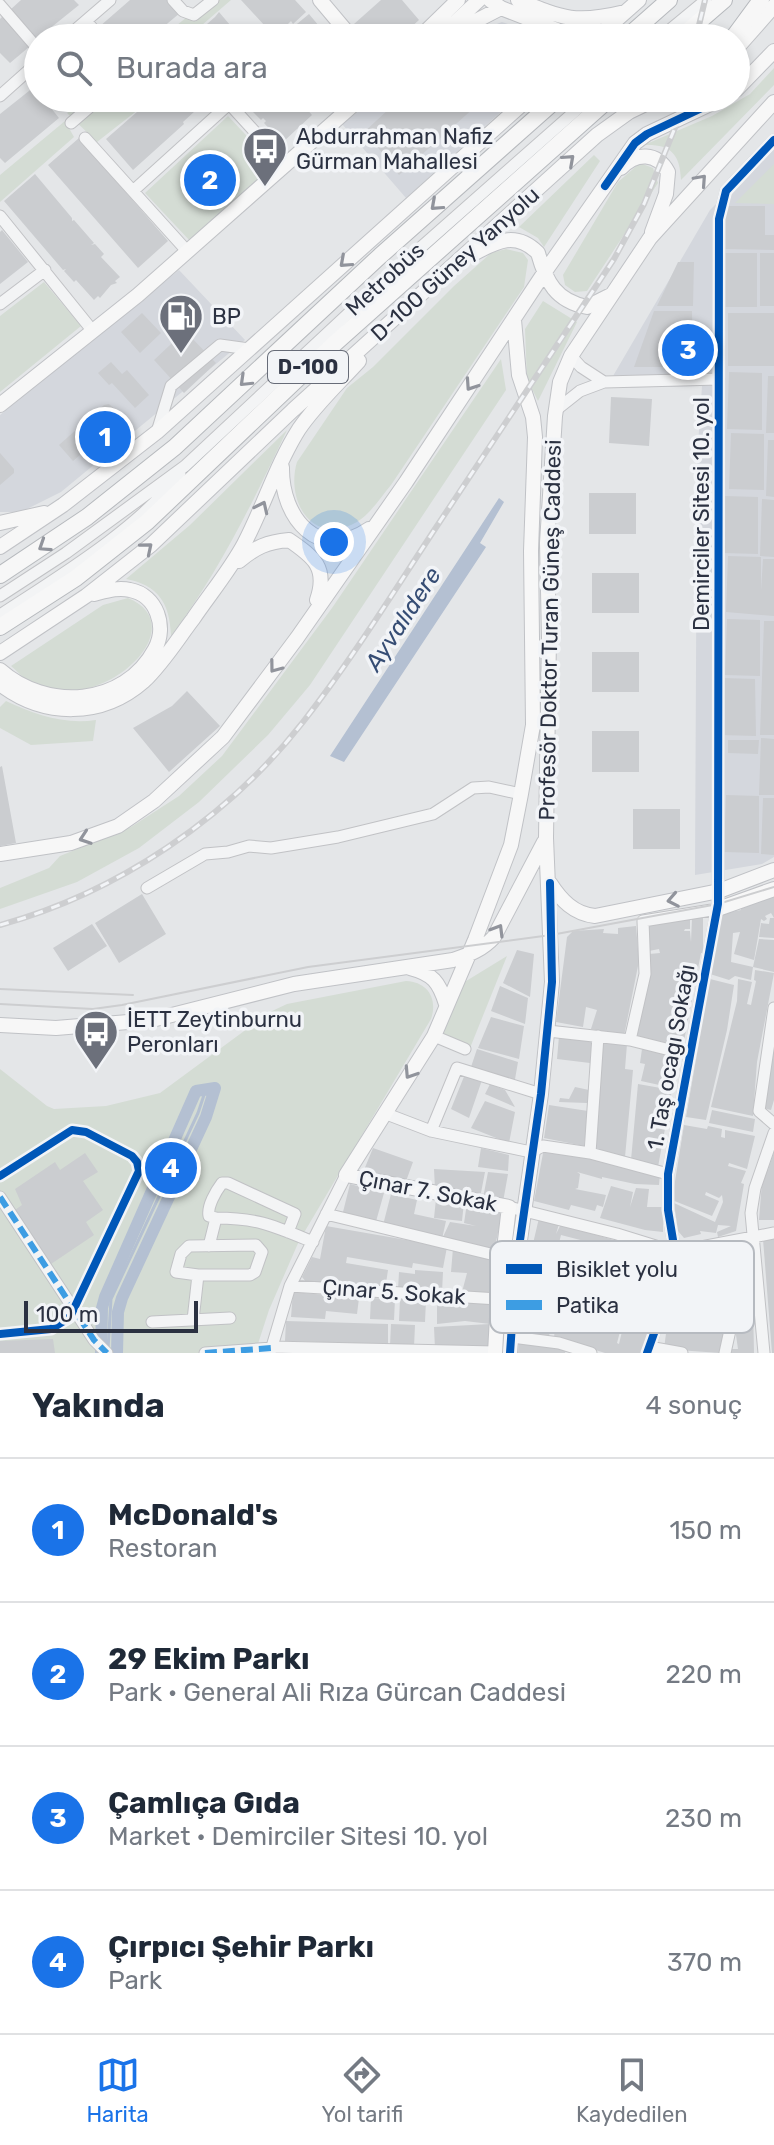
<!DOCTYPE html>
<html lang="tr">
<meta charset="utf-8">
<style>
:root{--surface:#fff;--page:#f6f6f7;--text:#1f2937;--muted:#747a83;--line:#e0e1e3;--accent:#1a73e8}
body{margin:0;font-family:Rubik,sans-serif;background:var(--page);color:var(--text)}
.scale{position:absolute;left:24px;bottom:20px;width:174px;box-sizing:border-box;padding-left:8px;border:4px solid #2b3141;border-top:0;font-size:22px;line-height:28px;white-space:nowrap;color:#2b3141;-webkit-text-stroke:6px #f2f4f7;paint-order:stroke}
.you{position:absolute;left:334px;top:542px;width:28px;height:28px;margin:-20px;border:6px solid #fff;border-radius:50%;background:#1a73e8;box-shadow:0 0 0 12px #1a73e833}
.badge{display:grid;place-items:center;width:52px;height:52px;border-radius:50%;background:var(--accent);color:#fff;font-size:26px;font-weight:700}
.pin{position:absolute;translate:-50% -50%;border:4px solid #fff;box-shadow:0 2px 8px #0006}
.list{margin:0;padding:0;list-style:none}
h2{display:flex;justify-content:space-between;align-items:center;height:104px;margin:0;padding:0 32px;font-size:34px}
h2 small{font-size:26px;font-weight:400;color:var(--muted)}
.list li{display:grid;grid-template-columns:52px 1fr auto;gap:24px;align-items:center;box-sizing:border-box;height:144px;padding:0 32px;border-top:2px solid var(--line)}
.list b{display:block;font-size:30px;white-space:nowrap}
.list p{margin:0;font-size:26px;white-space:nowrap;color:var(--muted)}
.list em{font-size:26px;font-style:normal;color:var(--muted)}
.icon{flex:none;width:44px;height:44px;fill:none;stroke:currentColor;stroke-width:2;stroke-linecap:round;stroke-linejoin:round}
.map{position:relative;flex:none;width:774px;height:1353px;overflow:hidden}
.search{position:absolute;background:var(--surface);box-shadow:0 4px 12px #0003;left:24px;right:24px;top:24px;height:88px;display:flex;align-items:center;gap:20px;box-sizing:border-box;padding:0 28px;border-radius:44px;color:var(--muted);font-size:30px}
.sheet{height:680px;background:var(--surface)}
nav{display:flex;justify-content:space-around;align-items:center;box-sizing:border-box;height:112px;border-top:2px solid var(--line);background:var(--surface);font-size:22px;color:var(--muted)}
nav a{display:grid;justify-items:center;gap:4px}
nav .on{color:var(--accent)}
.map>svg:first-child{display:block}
.built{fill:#d4d7dd}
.green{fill:#d4dcd4}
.water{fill:#b4c0d2}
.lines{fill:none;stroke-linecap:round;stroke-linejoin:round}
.stream{stroke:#b4c0d2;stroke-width:3}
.canal{stroke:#b4c0d2;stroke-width:12}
.building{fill:#cbcdd0}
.minor-casing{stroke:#c1c2c5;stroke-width:13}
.major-casing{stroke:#c0c2c6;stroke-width:16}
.highway-casing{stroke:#b6b9bd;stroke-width:18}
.minor{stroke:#f3f4f5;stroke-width:11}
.major{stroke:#f7f7f7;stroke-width:14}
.highway{stroke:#f7f7f7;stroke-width:16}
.tram{stroke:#cdced0;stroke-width:2}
.rail-casing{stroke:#cdced0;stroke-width:6}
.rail{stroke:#f2f4f7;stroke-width:3;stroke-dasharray:9;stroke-linecap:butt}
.quiet{stroke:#3d9de3;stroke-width:6;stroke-dasharray:12 6;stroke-linecap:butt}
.cycleway-casing{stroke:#f2f4f7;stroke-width:13}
.cycleway{stroke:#0057b8;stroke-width:8}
.oneway{stroke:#91949c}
.labels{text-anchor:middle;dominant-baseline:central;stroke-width:7;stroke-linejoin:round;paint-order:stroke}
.shield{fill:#f2f4f7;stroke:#676c78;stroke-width:2}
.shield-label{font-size:20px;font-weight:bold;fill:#2b3141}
.poi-label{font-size:22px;fill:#2b3141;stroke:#f2f4f7;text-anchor:start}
.street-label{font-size:22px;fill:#2b3141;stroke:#f2f4f7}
.water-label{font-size:24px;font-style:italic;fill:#364d74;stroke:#f2f4f7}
.key{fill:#f2f4f7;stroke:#b6bac0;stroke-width:2}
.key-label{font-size:22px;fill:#2b3141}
</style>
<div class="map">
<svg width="774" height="1353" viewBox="0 0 774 1353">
<rect width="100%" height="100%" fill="#e4e6e8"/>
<path class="built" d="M502,22l45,16h-86z
M376,98h140l-110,100 -64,-74z
M774,147v710l-12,7 -67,11 2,-415 5,-74 -96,2 104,-178z
M179,270l66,70 -184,152 -40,20h-21v-97z"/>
<path class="green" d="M208,0h23l-44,38h-26z
M774,68v17l-93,95c-1,-27 -11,-36 -37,-35l68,-29 38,-22z
M86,98h67l-56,44 -30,-29z
M228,116l47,50 -84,76 -46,-49z
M65,121l9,16 -74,65v-27z
M594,155l6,6 -56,86 -6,-9 -19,-11z
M640,163l13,5 5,15 -71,108 -12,1 -10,-7 -2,-10 55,-93z
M774,164v40l-39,-1z
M506,249l17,4 5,7 -4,27 -133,198c-11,13 -23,33 -40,40 -42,18 -65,-27 -54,-63l50,-74 26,-21 81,-81 37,-33z
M44,282l37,44 -81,66v-76z
M543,301l34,21 -39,79 -11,-22 -2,-50z
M501,359l5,31 -196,295 -42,50 -69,67 -60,46 -62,34 -77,27v-21l49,-20 11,-12 71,-29 48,-31 43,-40 110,-148z
M287,430c-34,72 -68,142 -116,206 -1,-33 -13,-51 -45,-57l64,-54z
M128,598c71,30 -33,123 -98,84 -7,-4 -13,-11 -19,-16l92,-61z
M6,701c28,13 58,24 90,19l-3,21 -62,4 -31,-17v-21z
M507,956l-37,92 -29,-15 17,-47z
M406,981c22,1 32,18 25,38l-132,222 -30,69 -14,43h-255v-284l47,37 7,3 52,-3 54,-13 110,-81 17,-8z"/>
<path class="water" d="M499,498l5,4 -24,41 6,4 -142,215 -14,-6z"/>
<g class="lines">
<path class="stream" d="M108,1349l3,-50 87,-186 8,-24"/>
<path class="canal" d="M101,1353l1,-45 3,-11 91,-206 19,-3 -9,29 -84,181 -4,14 -1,41"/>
</g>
<path class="building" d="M21,0h53l5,5 -41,33v3l-28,-31z
M130,0h39l11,13 -30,25h-42l-9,-11z
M241,0h54l11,12 -13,12 -2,-3 -4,4 3,2 -14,11z
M381,0h21l17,20 -20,18h-32l-13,-14z
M219,12l22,26h-50l24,-21z
M309,14l20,24h-49z
M3,16l26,31 -19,16 -10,-10v-34z
M34,87l4,5v6h5l16,20 -54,45 -5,-5v-44z
M153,98l54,2 -24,22 1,2 -51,46 -27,-31z
M242,98h55l15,17 -30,28 -18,-20 2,-2 -3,-3 -2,2 -9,-9 2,-2 -3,-5 -2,2z
M402,98h83l-86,77 -23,-30 -3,2 -11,-13 29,-27 2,2 9,-7 -2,-2z
M79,138l89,103 -30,27 -90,-103z
M35,174l37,44v3l2,-1 20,23 -3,2 4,-1 9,10 -3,3 19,20 -5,4 2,2 -6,2 -11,13 -2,-2 -4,4 -18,-20 -2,2 -10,-11 2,-2 -3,1 -59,-69z
M725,206h40v29h9v15l-49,-1z
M2,230l26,32 -28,22v-52z
M721,253h36v54h-36z
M760,253h14v53h-14z
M678,262h16l-1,44h-36z
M654,311h38l1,56h-59z
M142,313l19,20 -21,20 -19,-21z
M728,313h46v53h-46z
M185,331l31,32 -32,30 -30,-33z
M111,362l11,12 5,-4 22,25 -14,13 -23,-25 -3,2 -11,-12z
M729,372l33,1v57l-35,-1z
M768,376h6v57h-8z
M611,397l41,2 -3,47 -40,-3z
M109,404l10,9v8l-46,40 -14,-16 45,-40z
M731,433l33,1v56l-35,-1z
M768,440h6v57l-8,-1z
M0,453l14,16v4l-14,12z
M589,493h47v41h-47z
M725,496l33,1v57l-35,-1z
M762,499l12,1v57l-14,-1z
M728,556l33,1v34l2,-32h11v57l-48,-4z
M592,573h47v40h-47z
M727,619l33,1v56l-35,-1z
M764,621h10v114h-14z
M592,652h47v40h-47z
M723,678l32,1 1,57 -35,-1z
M187,691l33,35 -51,46 -36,-44 39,-22z
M592,731h47v41h-47z
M761,738l13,1v56h-15z
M728,740h31l-1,14 -30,-1z
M2,766l14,77 -16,3v-79z
M726,795l33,1v57l-35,-1z
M763,798h11v57l-13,-1z
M633,809h47v40h-47z
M142,894l24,40 -47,29 -24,-40z
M774,895v43l-15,-1 2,-14 8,1 1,-6h4l-3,-5 -6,3 2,3 -3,2 -3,-2 -7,41 -20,-6 6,-22 -7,1 -2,29 22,5 -2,13 -16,-4 -6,4 -19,-6 10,-60 21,-4v-3z
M690,918v11h-5l-1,2h6l1,11 1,-24h11v35h-2l-18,93 -46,-9 10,-49 2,-34 11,-1 -1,-4 -10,2 -2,-29z
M92,924l15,22 -39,25 -15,-23z
M636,926l3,35 -15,75 -33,-7 6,-19 -11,-3 -3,20 -27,-5 11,-85 6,-6 31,-2 -1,4 15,1v-6z
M759,939l15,1v32l-21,-5z
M517,950l17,4 -4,43 -27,-14z
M755,970l19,3 -17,89 -4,54 -42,-9 26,-106 1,-22 14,3 -5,22 4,1 5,-24 -2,-1z
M710,979l24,6 -7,45 -21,90 -20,-3z
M500,986l28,12 -3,26 -34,-13z
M491,1017l33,9 -5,33 -41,-11z
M774,1032v68l-3,10 -9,-2z
M559,1036l33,4 -2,23 -33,-4z
M602,1041l25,3 -2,25 8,1 -8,87 -29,-7z
M477,1049l41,13 -4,23 -43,-18z
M642,1049l38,9 -2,13 -10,-2 -4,17 -23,-5 4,-17 -5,-1z
M465,1074l17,6 -13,38 -18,-9z
M490,1084l15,6 10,17 -30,-13z
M638,1084l34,6 -14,77 -27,-7z
M575,1087l14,3 -2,13 -28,-1 1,-4 9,1z
M485,1101l30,11 -6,31 -38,-15z
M549,1105l39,6 -4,35 -40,-8z
M712,1110l43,9 -2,13 -44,-9z
M684,1125l23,4 1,-3 14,3 -1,8 4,1v-8l30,6 -8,33 -18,-6 -1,3 18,5 -5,12 3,1 -8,47 -18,6 -1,-5 14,-6 -13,-1 -2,8 -16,-2 1,3 -17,4 -6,-7 -4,-28 41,19 8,-20 -1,-7 -3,3 -13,-6 -1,3 14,6 -7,15 -40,-16z
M373,1148l40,14 -8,22 -41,-14z
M481,1148l28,7 -1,16 -30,-4z
M544,1148l116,26 -1,11 -24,-1 -33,-7v2l-25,-7 3,2 -2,14 -3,1 31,6 -3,12 -6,-2 -2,6 -24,-6 -2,5 -35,-9z
M774,1152v68h-15l4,-51 5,1z
M85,1153l13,19 -15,9 20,29 -17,12 8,13 -43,29 -36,-54 7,-5 -7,-16 40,-27 5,8z
M434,1169l51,3 -5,26 -45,-9z
M488,1172l20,2 -5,28 -20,-4z
M350,1184l34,9 -9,32 -33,-9z
M611,1186l22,6 -3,15 6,-19 13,1 -2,18h16v25l-18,-2 -45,-12z
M391,1194l26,6 -3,14 32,7 -4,18 -59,-14z
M436,1199l28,3 -2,19 -28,-3z
M467,1203l36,7 -9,41 -52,-12 8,-17 26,4 -12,-3z
M539,1218l20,6 -3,10 4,-8h5l101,29 -6,37 -9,-2 8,2 -3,14 -49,-10 5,-17 26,8 5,-17 -5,11 -4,1 -48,-17 4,-18 5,1 1,-4 -35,-9 -6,24 -24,-7z
M326,1226l121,21 -4,21 -30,-5 -1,5 -65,-11 -1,6 42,7 -3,20 -48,-7h-30l-5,-6 10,-20 8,2z
M774,1236v117h-2l-9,-114z
M453,1248l44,8 -5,38 -30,-2 5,-19 -16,-1z
M735,1252l1,26 -16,75 -56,-4 4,-31 6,-27 5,-9 19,5 -2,19h4l2,-18 17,1 -3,-25 -11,-4v-4z
M529,1255l44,14 -6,30 5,1 1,-3 45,10 -2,14 -55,-9 -2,11 8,2 2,-7 11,5 1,-4 21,6 1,-4 19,3 -5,19 2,1 5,-21h8l-13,-5 3,-11 31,8 -12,38h-36l-51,-16 2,-15 -5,-1 -2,16 -31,-3 3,-17h-3z
M415,1270l28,2 -1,20 -44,-2 1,-18 16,2z
M293,1292l66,6 -2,16 -31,-3 -1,8 -34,-2z
M371,1298l24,1 -1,21 -24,-1z
M400,1299l26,1 -1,22 -26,-1z
M437,1301l56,1 -3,22 -25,-3 -28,3z
M741,1303l12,1 1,49h-23l1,-4h6l-2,-14z
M286,1321l102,3v20l-103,-3z
M391,1324l24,1 -1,22 -24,-1z
M490,1324l-1,25h-54l-1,-22z
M53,1339l2,14h-55v-12z
M519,1343l36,4 11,3 -1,3h-47z"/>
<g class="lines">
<g class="minor-casing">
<path id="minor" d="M173,0l10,11 11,4 19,-15
M0,5l38,44
M86,21l15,17
M66,38l44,-38
M660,38l46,-38
M0,96l38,-34
M224,98l62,68
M71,123l29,-25
M85,138l102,113
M134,190l95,-86
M0,216l92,114
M0,304l45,-34
M571,356l10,11 23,15
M556,410l24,-19 24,-9 115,-3
M157,432l14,-46 49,-41 29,4
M0,596l66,-43 119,-87 208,-194 197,-174
M0,615c55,-36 143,-89 180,-142
M147,888l58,-34 23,-2 21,-6 22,2 67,-11 95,-23 40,-26 16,-1 32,7
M774,1008l-15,103 15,13
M548,1031l82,9 60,15
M434,1036l31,13
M630,1040l15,-66 -2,-53 75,-12
M384,1113l47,18 100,21 12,-6 47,7 78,21
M431,1131l26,-63 84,26
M590,1153l8,-117
M0,1197l94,143 13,13
M509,1207l108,27 58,18 99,-19
M326,1214l177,43
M288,1232l7,-18 -67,-31h-6c-6,8 -15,23 -13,33l7,2c42,0 58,8 97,24
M256,1245l6,7 -7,20 -5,3h-52l-22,-3 5,-18 8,-8z
M209,1246l7,-28
M575,1273l9,7 8,20 70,11
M290,1286l208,13
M193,1320l5,-45
M152,1322l78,-4
M512,1337l47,6 32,10
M271,1347l224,5
M649,1347l33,6
M271,1350l19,-64 56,-111
M205,1353l67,-5
M647,1353l15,-42 13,-59 -7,-42v-36l50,-270 1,-685 7,-28 48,-51
M725,1353l14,-64 13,-43
M764,1353l-13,-140 4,-25 19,-55"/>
</g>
<g class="major-casing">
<path id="major" d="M320,0l32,38
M490,0l11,8 56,22 5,8
M518,0c46,19 58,24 107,12
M448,29l31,-29
M419,38l39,-38
M443,38l58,-30
M596,38l43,-38
M736,49l38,-43
M736,90l38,-39
M621,168c15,-16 36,-16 47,4l-2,22 -14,38
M473,254c24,-13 43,-23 65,-1 8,29 18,48 49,54l24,-12
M0,405l138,-110 223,-197
M282,467c-1,51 37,96 87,62
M0,523l44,-10
M0,547l63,-42 94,-73 372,-334
M239,561c17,-14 28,-19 50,-21 25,17 39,28 28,60
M0,653l86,-57 65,-51 142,-135 304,-275 32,-23 29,-14
M0,670c46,41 124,37 155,-21 12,-22 2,-54 -25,-59 -12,-3 -24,1 -36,4
M0,684c44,34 102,34 144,-3 19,-18 33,-41 49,-62 17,-25 37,-49 51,-75 20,-38 32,-79 55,-115 17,-25 40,-46 60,-68
M0,854l71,-11 47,-17 36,-25 69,-64 74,-99 109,-156 138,-209 91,-130 12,-9 76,-36
M550,883c11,17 24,31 45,33l124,-25 55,-21
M718,909l56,-20
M410,968c23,6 29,14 36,36
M0,1025l56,3 96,-8 142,-36 159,-24c17,-6 29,-10 41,-23l50,-95
M495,1353l3,-54 11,-92 -163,-32 88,-139 41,-96 36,-95 10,-51 12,-69 -2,-174 4,-114 -2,-20 -14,-42 -5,-55
M510,1353l6,-85 25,-174 11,-112 -6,-144 3,-200 -2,-95 8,-127 5,-34 11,-26 79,-118 124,-136"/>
</g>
<g class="highway-casing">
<path id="highway" d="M626,38l43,-38
M680,38l44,-38
M733,38l28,-38
M0,575l87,-58 88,-70 205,-191 178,-158
M0,627l76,-49 71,-56 186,-177 277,-247"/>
</g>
<use href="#minor" class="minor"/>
<use href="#major" class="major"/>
<use href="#highway" class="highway"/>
<path class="tram" d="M0,989l133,6
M0,1004l93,5 29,-4 186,-38 243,-32 167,-31 56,-17"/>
<g class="rail-casing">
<path id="rail" d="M696,38l9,-38
M0,925c117,-32 228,-107 303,-203 47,-60 88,-126 130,-190 60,-91 121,-182 181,-273l30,-55 43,-106"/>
</g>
<use href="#rail" class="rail"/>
<path class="quiet" d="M0,1197l94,143 13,13
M205,1353l67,-5"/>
<g class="cycleway-casing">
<path id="cycleway" d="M605,186l30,-43 12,-9 76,-36
M0,1176l72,-46 14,2 46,24 5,6 2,9 -69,146 -19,12 -51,5
M510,1353l6,-85 25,-174 11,-112 -2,-99
M647,1353l15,-42 13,-59 -7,-42v-36l50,-270 1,-685 7,-28 48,-51"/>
</g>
<use href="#cycleway" class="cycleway"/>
</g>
<defs><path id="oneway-chevron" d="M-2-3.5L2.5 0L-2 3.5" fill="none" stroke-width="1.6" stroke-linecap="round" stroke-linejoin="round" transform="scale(2)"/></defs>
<g class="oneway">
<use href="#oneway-chevron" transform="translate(569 160) rotate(-42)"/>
<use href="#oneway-chevron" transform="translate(701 180) rotate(-48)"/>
<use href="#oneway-chevron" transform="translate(436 205) rotate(138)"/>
<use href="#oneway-chevron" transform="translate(345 262) rotate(138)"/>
<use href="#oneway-chevron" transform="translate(245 381) rotate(136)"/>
<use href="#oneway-chevron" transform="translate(471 385) rotate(124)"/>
<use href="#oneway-chevron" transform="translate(262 507) rotate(-65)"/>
<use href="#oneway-chevron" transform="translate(44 546) rotate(147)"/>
<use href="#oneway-chevron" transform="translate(147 548) rotate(-40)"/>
<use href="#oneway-chevron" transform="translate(275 667) rotate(127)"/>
<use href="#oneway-chevron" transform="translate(85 838) rotate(161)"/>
<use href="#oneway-chevron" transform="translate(673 900) rotate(169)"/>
<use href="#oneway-chevron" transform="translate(498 930) rotate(-59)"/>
<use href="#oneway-chevron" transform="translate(410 1073) rotate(123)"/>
</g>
<defs>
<g id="bus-pin" transform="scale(2.3)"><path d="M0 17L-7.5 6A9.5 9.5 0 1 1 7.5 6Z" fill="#6c707b" stroke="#f2f4f7"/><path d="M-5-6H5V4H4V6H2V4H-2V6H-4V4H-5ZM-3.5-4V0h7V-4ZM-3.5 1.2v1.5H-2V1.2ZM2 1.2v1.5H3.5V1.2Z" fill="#fff"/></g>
<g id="fuel-pin" transform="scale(2.3)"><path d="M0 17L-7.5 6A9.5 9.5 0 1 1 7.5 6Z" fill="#6c707b" stroke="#f2f4f7"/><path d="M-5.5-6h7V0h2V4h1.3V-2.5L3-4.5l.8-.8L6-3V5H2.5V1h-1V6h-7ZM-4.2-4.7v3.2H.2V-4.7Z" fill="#fff"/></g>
</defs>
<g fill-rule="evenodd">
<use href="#bus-pin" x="265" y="149"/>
<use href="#fuel-pin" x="181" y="316"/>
<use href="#bus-pin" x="96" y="1032"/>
</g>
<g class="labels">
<rect class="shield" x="268" y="351" width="80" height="32" rx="6"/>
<g class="shield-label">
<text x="308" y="367">D-100</text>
</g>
<g class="poi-label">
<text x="296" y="136">Abdurrahman Nafiz<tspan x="296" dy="25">Gürman Mahallesi</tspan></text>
<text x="212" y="316">BP</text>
<text x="127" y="1019">İETT Zeytinburnu<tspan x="127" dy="25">Peronları</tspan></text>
</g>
<g class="street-label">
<text transform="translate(455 264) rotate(-42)">D-100 Güney Yanyolu</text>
<text transform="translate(385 279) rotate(-42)">Metrobüs</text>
<text transform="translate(701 514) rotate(-90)">Demirciler Sitesi 10. yol</text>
<text transform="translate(550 630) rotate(-89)">Profesör Doktor Turan Güneş Caddesi</text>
<text transform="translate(671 1057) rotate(-80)">1. Taş ocagı Sokağı</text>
<text transform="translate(428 1191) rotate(11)">Çınar 7. Sokak</text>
<text transform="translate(394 1292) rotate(4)">Çınar 5. Sokak</text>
</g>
<g class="water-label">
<text transform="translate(403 619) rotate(-57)">Ayvalıdere</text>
</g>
</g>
<rect x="490" y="1241" width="264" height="92" rx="12" class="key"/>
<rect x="506" y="1264" width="36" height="10" fill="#0057b8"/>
<rect x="506" y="1300" width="36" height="10" fill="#3d9de3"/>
<g class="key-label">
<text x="556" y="1277">Bisiklet yolu</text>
<text x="556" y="1313">Patika</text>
</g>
</svg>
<div class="scale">100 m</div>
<div class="you"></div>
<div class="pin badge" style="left:105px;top:437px">1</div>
<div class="pin badge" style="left:210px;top:180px">2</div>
<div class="pin badge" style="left:688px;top:350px">3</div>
<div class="pin badge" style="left:171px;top:1168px">4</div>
<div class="search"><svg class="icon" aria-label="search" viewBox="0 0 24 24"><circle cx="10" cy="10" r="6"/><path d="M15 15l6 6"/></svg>Burada ara</div>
</div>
<section class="sheet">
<h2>Yakında<small>4 sonuç</small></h2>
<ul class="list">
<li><span class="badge">1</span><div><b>McDonald's</b><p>Restoran</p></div><em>150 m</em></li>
<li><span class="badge">2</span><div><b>29 Ekim Parkı</b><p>Park · General Ali Rıza Gürcan Caddesi</p></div><em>220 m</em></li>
<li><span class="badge">3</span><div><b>Çamlıça Gıda</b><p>Market · Demirciler Sitesi 10. yol</p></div><em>230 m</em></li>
<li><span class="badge">4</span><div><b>Çırpıcı Şehir Parkı</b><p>Park</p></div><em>370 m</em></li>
</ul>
</section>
<nav>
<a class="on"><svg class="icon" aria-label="map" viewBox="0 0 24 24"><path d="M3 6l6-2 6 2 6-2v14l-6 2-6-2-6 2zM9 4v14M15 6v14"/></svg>Harita</a>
<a><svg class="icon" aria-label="directions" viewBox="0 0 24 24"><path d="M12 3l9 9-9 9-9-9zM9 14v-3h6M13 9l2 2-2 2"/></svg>Yol tarifi</a>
<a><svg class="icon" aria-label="saved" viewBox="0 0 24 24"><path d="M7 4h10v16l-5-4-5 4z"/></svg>Kaydedilen</a>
</nav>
